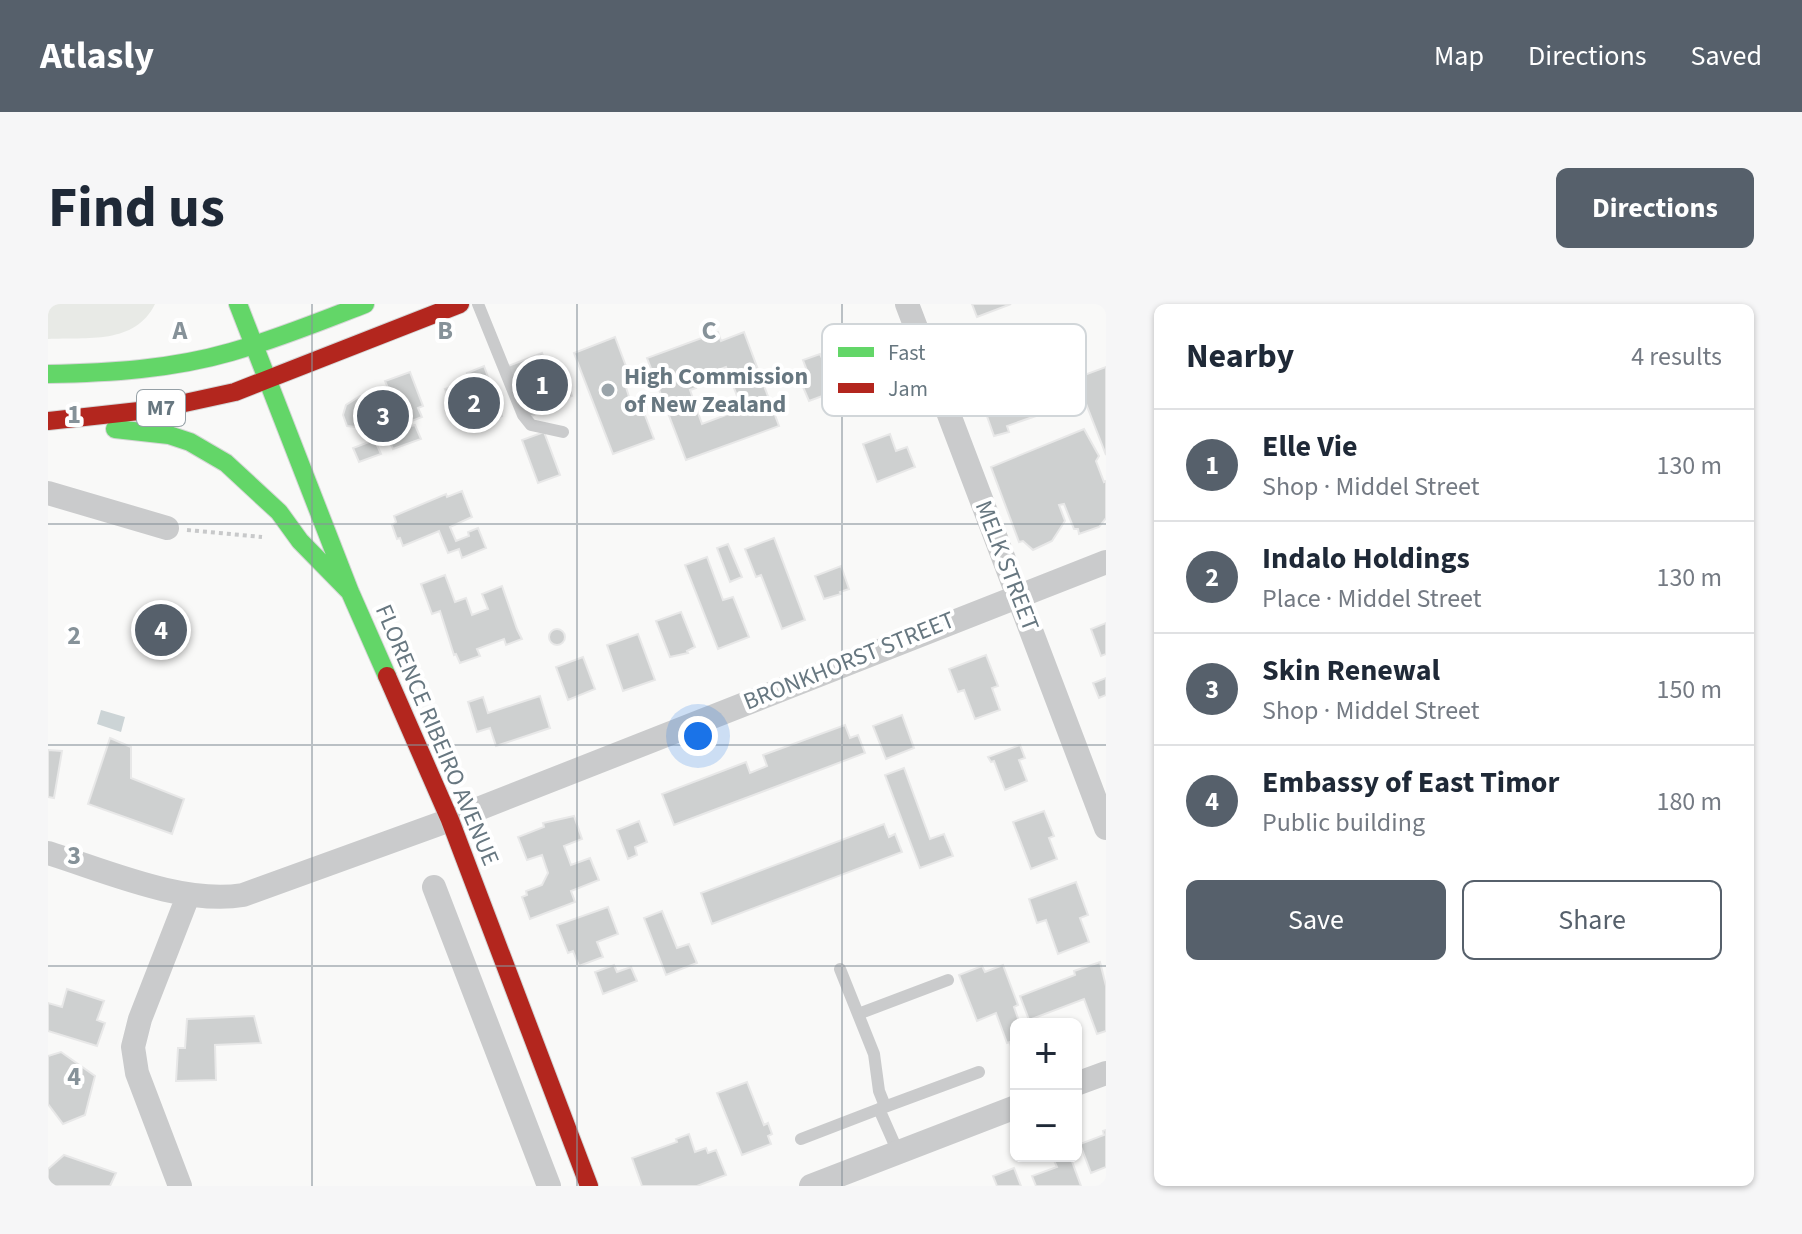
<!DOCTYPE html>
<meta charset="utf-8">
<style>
:root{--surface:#fff;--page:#f6f6f7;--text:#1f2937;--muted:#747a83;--line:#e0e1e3;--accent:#56606b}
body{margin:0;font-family:"Source Sans 3",sans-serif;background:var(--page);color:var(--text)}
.controls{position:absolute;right:24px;bottom:24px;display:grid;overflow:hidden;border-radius:12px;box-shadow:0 2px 6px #0004}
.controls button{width:72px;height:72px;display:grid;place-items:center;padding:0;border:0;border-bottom:2px solid var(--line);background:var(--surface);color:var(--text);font:40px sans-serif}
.you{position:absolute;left:650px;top:432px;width:28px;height:28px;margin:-20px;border:6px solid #fff;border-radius:50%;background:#1a73e8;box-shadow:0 0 0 12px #1a73e833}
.badge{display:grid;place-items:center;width:52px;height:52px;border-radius:50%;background:var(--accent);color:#fff;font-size:26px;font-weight:700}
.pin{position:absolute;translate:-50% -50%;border:4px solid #fff;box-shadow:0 2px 8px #0006}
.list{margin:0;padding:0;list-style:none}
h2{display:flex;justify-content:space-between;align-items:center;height:104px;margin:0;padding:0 32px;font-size:34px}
h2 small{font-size:26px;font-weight:400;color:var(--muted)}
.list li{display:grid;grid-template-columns:52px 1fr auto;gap:24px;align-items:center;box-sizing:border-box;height:112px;padding:0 32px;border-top:2px solid var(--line)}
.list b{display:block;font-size:30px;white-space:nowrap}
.list p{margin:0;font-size:26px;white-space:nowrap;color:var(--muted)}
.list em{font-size:26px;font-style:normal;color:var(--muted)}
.actions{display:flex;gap:16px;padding:24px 32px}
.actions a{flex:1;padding:18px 0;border:2px solid var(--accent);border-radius:12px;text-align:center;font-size:28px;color:var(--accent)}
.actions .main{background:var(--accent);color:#fff}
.map{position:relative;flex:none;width:1058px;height:882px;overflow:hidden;border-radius:12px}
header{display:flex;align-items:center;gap:48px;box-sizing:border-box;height:112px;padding:0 40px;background:var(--accent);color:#fff}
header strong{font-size:38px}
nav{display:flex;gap:44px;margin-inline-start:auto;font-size:28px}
.intro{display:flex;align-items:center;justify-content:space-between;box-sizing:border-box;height:192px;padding:0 48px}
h1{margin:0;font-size:56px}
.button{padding:20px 36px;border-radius:12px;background:var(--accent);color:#fff;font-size:28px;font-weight:700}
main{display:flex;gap:48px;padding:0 48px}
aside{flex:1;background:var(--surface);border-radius:12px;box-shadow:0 2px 6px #0004}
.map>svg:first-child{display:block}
.green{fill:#e8eae6}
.water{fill:#ccd4d6}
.building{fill:#ced0d0;stroke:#e8e8e8;stroke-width:2;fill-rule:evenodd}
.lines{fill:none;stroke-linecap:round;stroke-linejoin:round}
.fast-casing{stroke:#d5d6d6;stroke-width:20}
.jam-casing{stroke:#d5d6d6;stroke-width:20}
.path{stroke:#c8c9ca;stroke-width:4;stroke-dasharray:4 4;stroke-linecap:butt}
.lane{stroke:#cacbcc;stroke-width:12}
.street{stroke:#cacbcc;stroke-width:24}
.fast{stroke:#63d668;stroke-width:18}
.jam{stroke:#b3261e;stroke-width:18}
.grid{fill:none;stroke:#869299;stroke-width:2;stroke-opacity:0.55}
.poi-dot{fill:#9aa4aa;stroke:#fff;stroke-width:3}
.labels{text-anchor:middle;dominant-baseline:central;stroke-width:8;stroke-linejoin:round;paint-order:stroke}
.shield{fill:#fff;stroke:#95a0a6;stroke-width:2}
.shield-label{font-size:22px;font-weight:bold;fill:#677780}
.poi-label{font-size:24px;font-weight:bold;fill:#677780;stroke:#fff;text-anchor:start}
.street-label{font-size:24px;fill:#677780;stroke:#fff}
.key{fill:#fff;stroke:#d1d6d9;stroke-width:2}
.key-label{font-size:22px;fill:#677780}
.grid-label{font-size:26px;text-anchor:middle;font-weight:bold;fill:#869299;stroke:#fff;stroke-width:8;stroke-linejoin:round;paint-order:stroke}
</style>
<header>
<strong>Atlasly</strong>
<nav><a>Map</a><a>Directions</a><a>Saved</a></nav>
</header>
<div class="intro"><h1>Find us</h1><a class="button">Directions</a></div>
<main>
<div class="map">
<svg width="1058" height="882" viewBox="0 0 1058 882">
<rect width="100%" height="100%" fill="#f9f9f8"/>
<path class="green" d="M0,0h107c-20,41 -68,33 -107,35z"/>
<path class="water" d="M53,406l24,7 -4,15 -24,-8z"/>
<path class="building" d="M924,0h39l-34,13z
M670,28l3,9 23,-9 35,94 -93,34 -39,-102zM678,63l16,42 -40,15 -12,-34 6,-2 -3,-9z
M567,33l12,32 3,13 -5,2 5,16 8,-3 16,42 -41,15 -39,-101z
M819,38l10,25 -8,6 2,5 -62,23 -9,-21 9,-4 -6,-16 17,-6 5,10 27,-8 -2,-7z
M494,49l6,17 -12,4 2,3 24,-8 10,27 -29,10 2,5 -16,6 -21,-51z
M436,62l18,50 -40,13 -17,-40 25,-9 -3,-7z
M1058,63v88l-30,-77z
M362,68l13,34 -5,2 4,9 -13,5 2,4 4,-1 6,14 -28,10 -4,-9 -12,5 4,9 -22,8 -6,-14 16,-6 3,-8 -3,-10 -5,-3 -8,6 -9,-1 -4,-11 3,-10 14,-9 10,13 6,-12 7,4 9,-3 -7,-17z
M1004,74l7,30 -52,18 2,6 -15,4 -12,-34z
M1036,125l15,27 -3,5 8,21 2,-1v37l-7,9 -20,7 -1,-5h-4l-10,-25 -5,1 6,16 -13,20 -19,9 -10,-9 -4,1 -28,-75z
M496,128l16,43 -22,8 -16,-43z
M842,130l6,17 11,-4 8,20 -38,15 -14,-38z
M414,187l10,26 -22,10 6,14 13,-5 -1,-4 10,-4 8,20 -24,10 -3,-9 -11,4 -9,-22 -36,15 -3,-8 -3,1 -5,-14 4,-3 -2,-6 52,-22 1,3z
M726,234l31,82 -23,9 -21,-54 -5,2 -11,-28z
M680,240l14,33 -12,5 -13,-34z
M659,253l16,43 10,-3 16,40 -31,12 -33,-84z
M793,262l8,23 -9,3 1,2 -17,5 -9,-23z
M397,271l10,27 11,-4 6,17 16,-6 -6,-15 20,-8 15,43 5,10 -16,6 -2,-6 -27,10 3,7 -20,7 -4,-9 -2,1 -14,-44 -8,3 -11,-30z
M633,308l14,35 -8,4 1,2 -18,4 -14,-36z
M1058,319v31l-5,2 -10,-27z
M501 333a8 8 0 1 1 16 0a8 8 0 1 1-16 0Z
M590,330l17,46 -32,11 -16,-46z
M938,351l12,31 -6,2 8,22 -25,9 -11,-29 -6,2 -9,-23z
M535,353l12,32 -27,11 -12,-33z
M1058,374v17l-7,3 -6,-15z
M492,392l10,32 -54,18 -6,-18 -13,4 -9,-30 15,-5 5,16z
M854,411l12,33 -28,11 -13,-33z
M797,421l5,13 8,-3 7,18 -191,72 -12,-31 84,-32 4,11 17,-7 -4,-11z
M62,434l21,9v31l53,21 -12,35 -84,-30z
M972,441l5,13 -6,2 8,21 -22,9 -11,-29 -3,1 -3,-5z
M0,446l14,1 -8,47 -6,-1z
M856,464l26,71 14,-5 9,22 -33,12 -35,-93z
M996,507l10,25 -5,2 8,21 -26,10 -18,-47z
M526,512l8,23 -18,7 7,19 19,-7 9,22 -28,11 4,11 -45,17 -8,-22 5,-2 -1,-4 16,-6 6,-12 -6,-18 -15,5 -9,-23 26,-10 -1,-4z
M591,517l8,21 -12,5 2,8 -9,4 -11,-29z
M836,520l5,13 6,-3 7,18 -190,72 -11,-31z
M1028,578l12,33 -8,3 9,24 -31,12 -12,-34 -9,3 -8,-24z
M560,603l10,27 -21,8 6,15 -24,9 -6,-15 -5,2 -11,-28z
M614,607l15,37 12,-4 8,19 -31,12 -22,-57z
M1052,658l6,24v45l-9,3 -13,-35 -55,21 -9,-24 55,-21 -1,-4z
M566,661l3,7 14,-5 6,14 -34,13 -8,-22z
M955,661l15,40 -4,2 6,17h-4v21l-5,2 -1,-5 -3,1 -11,-30 -19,8 -18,-46 23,-9 3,6z
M19,685l37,12 -7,19 8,3 -8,23 -49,-15v-28l14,4z
M206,712l7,27 -46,2 1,35 -40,1 2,-33h7l2,-29z
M13,748l34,24 -10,39 -22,9 -15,-20v-48z
M699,778l17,43 4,-2 4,11 -4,2 3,8 -29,11 -25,-62z
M1058,826v37l-15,6 -11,-29 24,-9 -1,-4z
M641,830l6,18 11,-4 2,5 8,-3 10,25 -29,11h-55l-10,-28 45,-16 -1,-3z
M16,851l52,18 -6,13h-62v-17z
M1004,852h18l11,30h-45l-4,-10 25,-9z
M966,864l7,18h-24l-4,-10z"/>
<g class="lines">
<g class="fast-casing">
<path id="fast" d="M190,0l112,288 37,84
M0,70c62,-1 124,-5 183,-22 46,-13 90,-31 134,-48
M67,125l54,6 21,7 36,21 53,49 21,29 50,51"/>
</g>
<g class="jam-casing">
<path id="jam" d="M0,117l109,-12 78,-17 225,-88
M339,372l63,144 139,366"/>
</g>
<path class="path" d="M139,226l75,7"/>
<path class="lane" d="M430,0l45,111 8,10 32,7
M792,665l34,85 5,37 6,15
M810,710l90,-34
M753,835l78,-30
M850,848l-19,-43 100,-37"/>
<path class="street" d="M859,0l199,524
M0,189l119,35
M0,549c58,18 135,52 195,42l207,-75 656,-258
M386,583l115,299
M1028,780l30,-11
M132,882l-43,-113 -4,-26 7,-28 48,-123
M763,882l205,-79"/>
<use href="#fast" class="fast"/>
<use href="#jam" class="jam"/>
</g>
<path class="grid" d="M264,0v882M529,0v882M794,0v882M0,220h1058M0,441h1058M0,662h1058"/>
<circle class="poi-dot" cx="560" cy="86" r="8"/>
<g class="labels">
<rect class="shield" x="89" y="86" width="48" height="36" rx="6"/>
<g class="shield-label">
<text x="113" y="104">M7</text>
</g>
<g class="poi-label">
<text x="576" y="72">High Commission<tspan x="576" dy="28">of New Zealand</tspan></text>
</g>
<g class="street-label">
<text transform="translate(959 262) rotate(69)">MELK STREET</text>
<text transform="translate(801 357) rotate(-22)">BRONKHORST STREET</text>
<text transform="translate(389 431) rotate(67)">FLORENCE RIBEIRO AVENUE</text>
</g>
</g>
<rect x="774" y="20" width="264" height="92" rx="12" class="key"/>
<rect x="790" y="43" width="36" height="10" fill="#63d668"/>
<rect x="790" y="79" width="36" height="10" fill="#b3261e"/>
<g class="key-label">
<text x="840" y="56">Fast</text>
<text x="840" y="92">Jam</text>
</g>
<g class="grid-label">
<text x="132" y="35">A</text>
<text x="397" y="35">B</text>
<text x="661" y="35">C</text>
<text x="26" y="119">1</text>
<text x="26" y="340">2</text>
<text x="26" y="560">3</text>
<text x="26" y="781">4</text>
</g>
</svg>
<div class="controls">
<button>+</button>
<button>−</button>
</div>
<div class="you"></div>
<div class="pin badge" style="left:494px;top:81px">1</div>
<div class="pin badge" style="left:426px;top:99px">2</div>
<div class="pin badge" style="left:335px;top:112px">3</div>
<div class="pin badge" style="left:113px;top:326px">4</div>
</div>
<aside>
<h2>Nearby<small>4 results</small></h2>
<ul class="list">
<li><span class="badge">1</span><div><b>Elle Vie</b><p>Shop · Middel Street</p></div><em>130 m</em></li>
<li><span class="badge">2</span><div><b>Indalo Holdings</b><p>Place · Middel Street</p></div><em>130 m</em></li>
<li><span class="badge">3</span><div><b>Skin Renewal</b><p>Shop · Middel Street</p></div><em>150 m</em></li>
<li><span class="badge">4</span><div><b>Embassy of East Timor</b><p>Public building</p></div><em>180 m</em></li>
</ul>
<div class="actions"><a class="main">Save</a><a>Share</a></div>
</aside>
</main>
